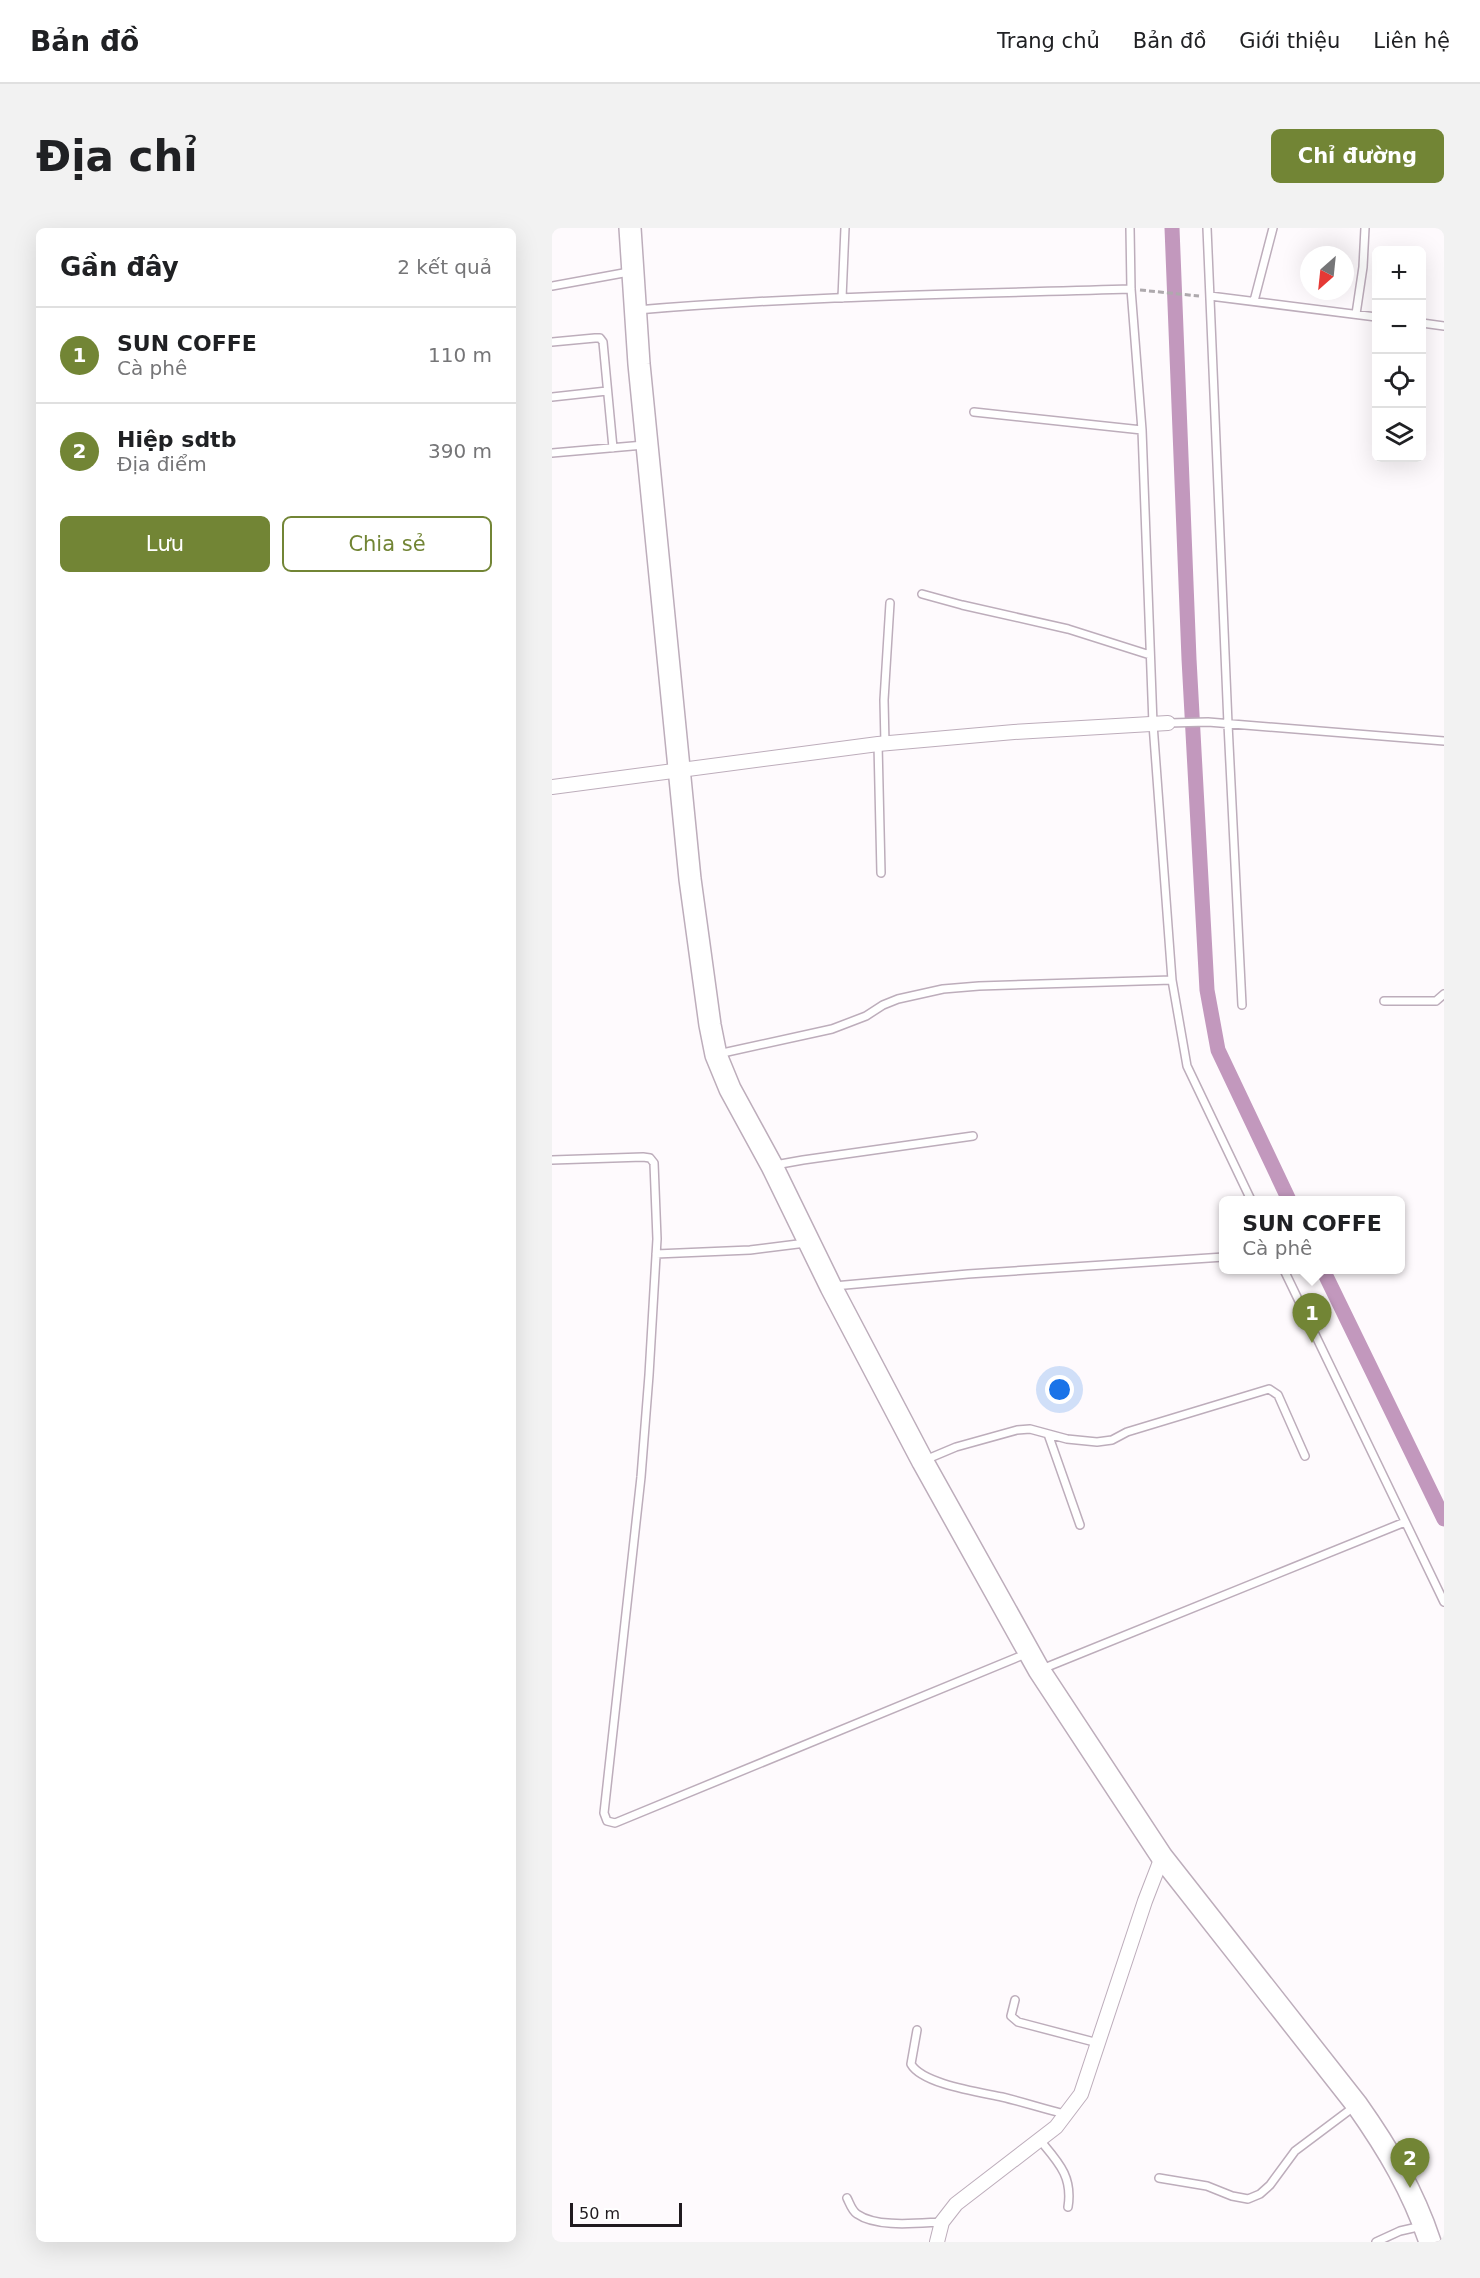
<!DOCTYPE html>
<html lang="vi">
<meta charset="utf-8">
<style>
:root{--surface:#fff;--page:#f2f2f2;--text:#202124;--muted:#757577;--line:#e0e0e0;--accent:#728535}
body{margin:0;font-family:"DejaVu Sans",sans-serif;background:var(--page);color:var(--text)}
.controls{position:absolute;right:18px;top:18px;display:grid;overflow:hidden;border-radius:9px;box-shadow:0 6px 24px #0002}
.controls button{width:54px;height:54px;display:grid;place-items:center;padding:0;border:0;border-bottom:2px solid var(--line);background:var(--surface);color:var(--text);font:30px sans-serif}
.compass{position:absolute;left:748px;top:18px;width:54px;height:54px;border-radius:50%;background:var(--surface);box-shadow:0 6px 24px #0002;rotate:207deg}
.scale{position:absolute;left:18px;bottom:15px;width:112px;box-sizing:border-box;padding-left:6px;border:3px solid #201a1f;border-top:0;font-size:16px;line-height:21px;white-space:nowrap;color:#201a1f;-webkit-text-stroke:4px #fff;paint-order:stroke}
.you{position:absolute;left:508px;top:1162px;width:21px;height:21px;margin:-15px;border:4px solid #fff;border-radius:50%;background:#1a73e8;box-shadow:0 0 0 9px #1a73e833}
.badge{display:grid;place-items:center;width:39px;height:39px;border-radius:50%;background:var(--accent);color:#fff;font-size:20px;font-weight:700}
.pin{position:absolute;translate:-50% -50px;filter:drop-shadow(0 2px 3px #0008)}
.pin::after{content:'';position:absolute;top:32px;width:21px;height:18px;background:inherit;clip-path:polygon(0 0,100% 0,50% 100%)}
.popup{position:absolute;left:667px;top:968px;width:186px;height:78px;box-sizing:border-box;display:grid;place-content:center;border-radius:9px;background:var(--surface);filter:drop-shadow(0 2px 4px #0005);font-size:20px;white-space:nowrap;color:var(--muted)}
.popup b{font-size:22px;color:var(--text)}
.popup::after{content:'';position:absolute;left:50%;top:100%;margin-left:-12px;border:12px solid transparent;border-top-color:var(--surface)}
.list{margin:0;padding:0;list-style:none}
h2{display:flex;justify-content:space-between;align-items:center;height:78px;margin:0;padding:0 24px;font-size:26px}
h2 small{font-size:20px;font-weight:400;color:var(--muted)}
.list li{display:grid;grid-template-columns:39px 1fr auto;gap:18px;align-items:center;box-sizing:border-box;height:96px;padding:0 24px;border-top:2px solid var(--line)}
.list b{display:block;font-size:22px;white-space:nowrap}
.list p{margin:0;font-size:20px;white-space:nowrap;color:var(--muted)}
.list em{font-size:20px;font-style:normal;color:var(--muted)}
.actions{display:flex;gap:12px;padding:18px 24px}
.actions a{flex:1;padding:14px 0;border:2px solid var(--accent);border-radius:9px;text-align:center;font-size:21px;color:var(--accent)}
.actions .main{background:var(--accent);color:#fff}
.icon{flex:none;width:33px;height:33px;fill:none;stroke:currentColor;stroke-width:2;stroke-linecap:round;stroke-linejoin:round}
.map{position:relative;flex:none;width:892px;height:2014px;overflow:hidden;border-radius:9px}
header{display:flex;align-items:center;gap:36px;box-sizing:border-box;height:84px;padding:0 30px;background:var(--surface);border-bottom:2px solid var(--line)}
header strong{font-size:28px}
nav{display:flex;gap:33px;margin-inline-start:auto;font-size:21px}
.intro{display:flex;align-items:center;justify-content:space-between;box-sizing:border-box;height:144px;padding:0 36px}
h1{margin:0;font-size:42px}
.button{padding:15px 27px;border-radius:9px;background:var(--accent);color:#fff;font-size:21px;font-weight:700}
main{display:flex;gap:36px;padding:0 36px}
aside{flex:1;background:var(--surface);border-radius:9px;box-shadow:0 6px 24px #0002}
.map>svg:first-child{display:block}
.lines{fill:none;stroke-linecap:round;stroke-linejoin:round}
.canal{stroke:#c298bd;stroke-width:15}
.lane-casing{stroke:#bdadbb;stroke-width:10}
.street-casing{stroke:#bdadbb;stroke-width:16}
.primary-casing{stroke:#bdadbb;stroke-width:24}
.path{stroke:#aea9ad;stroke-width:3;stroke-dasharray:6 3;stroke-linecap:butt}
.lane{stroke:#fff;stroke-width:7}
.street{stroke:#fff;stroke-width:14}
.primary{stroke:#fff;stroke-width:21}
</style>
<header>
<strong>Bản đồ</strong>
<nav><a>Trang chủ</a><a>Bản đồ</a><a>Giới thiệu</a><a>Liên hệ</a></nav>
</header>
<div class="intro"><h1>Địa chỉ</h1><a class="button">Chỉ đường</a></div>
<main>
<aside>
<h2>Gần đây<small>2 kết quả</small></h2>
<ul class="list">
<li><span class="badge">1</span><div><b>SUN COFFE</b><p>Cà phê</p></div><em>110 m</em></li>
<li><span class="badge">2</span><div><b>Hiệp sdtb</b><p>Địa điểm</p></div><em>390 m</em></li>
</ul>
<div class="actions"><a class="main">Lưu</a><a>Chia sẻ</a></div>
</aside>
<div class="map">
<svg width="892" height="2014" viewBox="0 0 892 2014">
<rect width="100%" height="100%" fill="#fefafd"/>
<g class="lines">
<path class="canal" d="M620,0l17,431 18,331 11,60 71,150
M771,1042l121,249"/>
<g class="lane-casing">
<path id="lane" d="M578,0l1,61 11,141 11,294 19,256 15,86 64,134
M655,0l21,496 14,281
M0,58l77,-14
M658,68l166,21
M290,70l3,-70
M702,73l19,-73
M85,82c164,-14 329,-16 494,-21
M804,86l7,-47 2,-39
M870,95l22,3
M0,114l43,-4h5l3,4 10,106
M0,169l55,-6
M422,184l168,18
M0,225l92,-8
M370,366l40,11 106,24 82,26
M616,495l40,-1 236,19
M326,516l3,129
M333,516l-1,-44 6,-97
M832,773h52l8,-7
M166,826l114,-25 34,-13 17,-11 15,-6 45,-10 36,-3 193,-6
M0,932l91,-3 7,1 4,5 3,76 -8,136 -8,102 -37,336 3,8 8,2 413,-170
M223,937l28,-5 170,-24
M104,1026l94,-4 56,-7
M732,1042l160,332
M282,1058l134,-12 256,-17
M496,1206l32,91
M373,1232l31,-13 61,-17 13,-1 37,10 30,3 15,-2 15,-8 142,-43 9,6 27,61
M490,1441l363,-147
M463,1772l-4,16 7,6 80,21
M365,1802l-6,34c11,20 68,28 91,33 21,5 42,12 63,17
M487,1911c19,23 34,37 29,68
M607,1950l48,8 25,10 16,3 12,-5 10,-9 25,-34 60,-45
M295,1970c3,6 5,13 10,16 20,14 61,9 85,8
M824,2014l24,-11 22,-5"/>
</g>
<g class="street-casing">
<path id="street" d="M0,559l326,-43 136,-12 154,-9
M385,2014l5,-20 14,-18 100,-77 25,-33 64,-193 17,-44"/>
</g>
<g class="primary-casing">
<path id="primary" d="M78,0l9,136 51,515 20,146 6,30 14,34 42,77 59,121 92,175 116,208 123,187 195,248c31,44 56,86 73,137"/>
</g>
<path class="path" d="M588,62l59,6"/>
<use href="#lane" class="lane"/>
<use href="#street" class="street"/>
<use href="#primary" class="primary"/>
</g>
</svg>
<div class="controls">
<button>+</button>
<button>−</button>
<button><svg class="icon" aria-label="locate" viewBox="0 0 24 24"><circle cx="12" cy="12" r="6"/><path d="M12 2v4M12 18v4M2 12h4M18 12h4"/></svg></button>
<button><svg class="icon" aria-label="layers" viewBox="0 0 24 24"><path d="M12 4l9 5-9 5-9-5zM3 14l9 5 9-5"/></svg></button>
</div>
<svg class="compass" viewBox="-18 -18 36 36"><path d="M0-13l5 13h-10z" fill="#e53935"/><path d="M0 13l5-13h-10z" fill="#757577"/></svg>
<div class="scale">50 m</div>
<div class="you"></div>
<div class="pin badge" style="left:760px;top:1115px">1</div>
<div class="popup"><b>SUN COFFE</b>Cà phê</div>
<div class="pin badge" style="left:858px;top:1960px">2</div>
</div>
</main>
